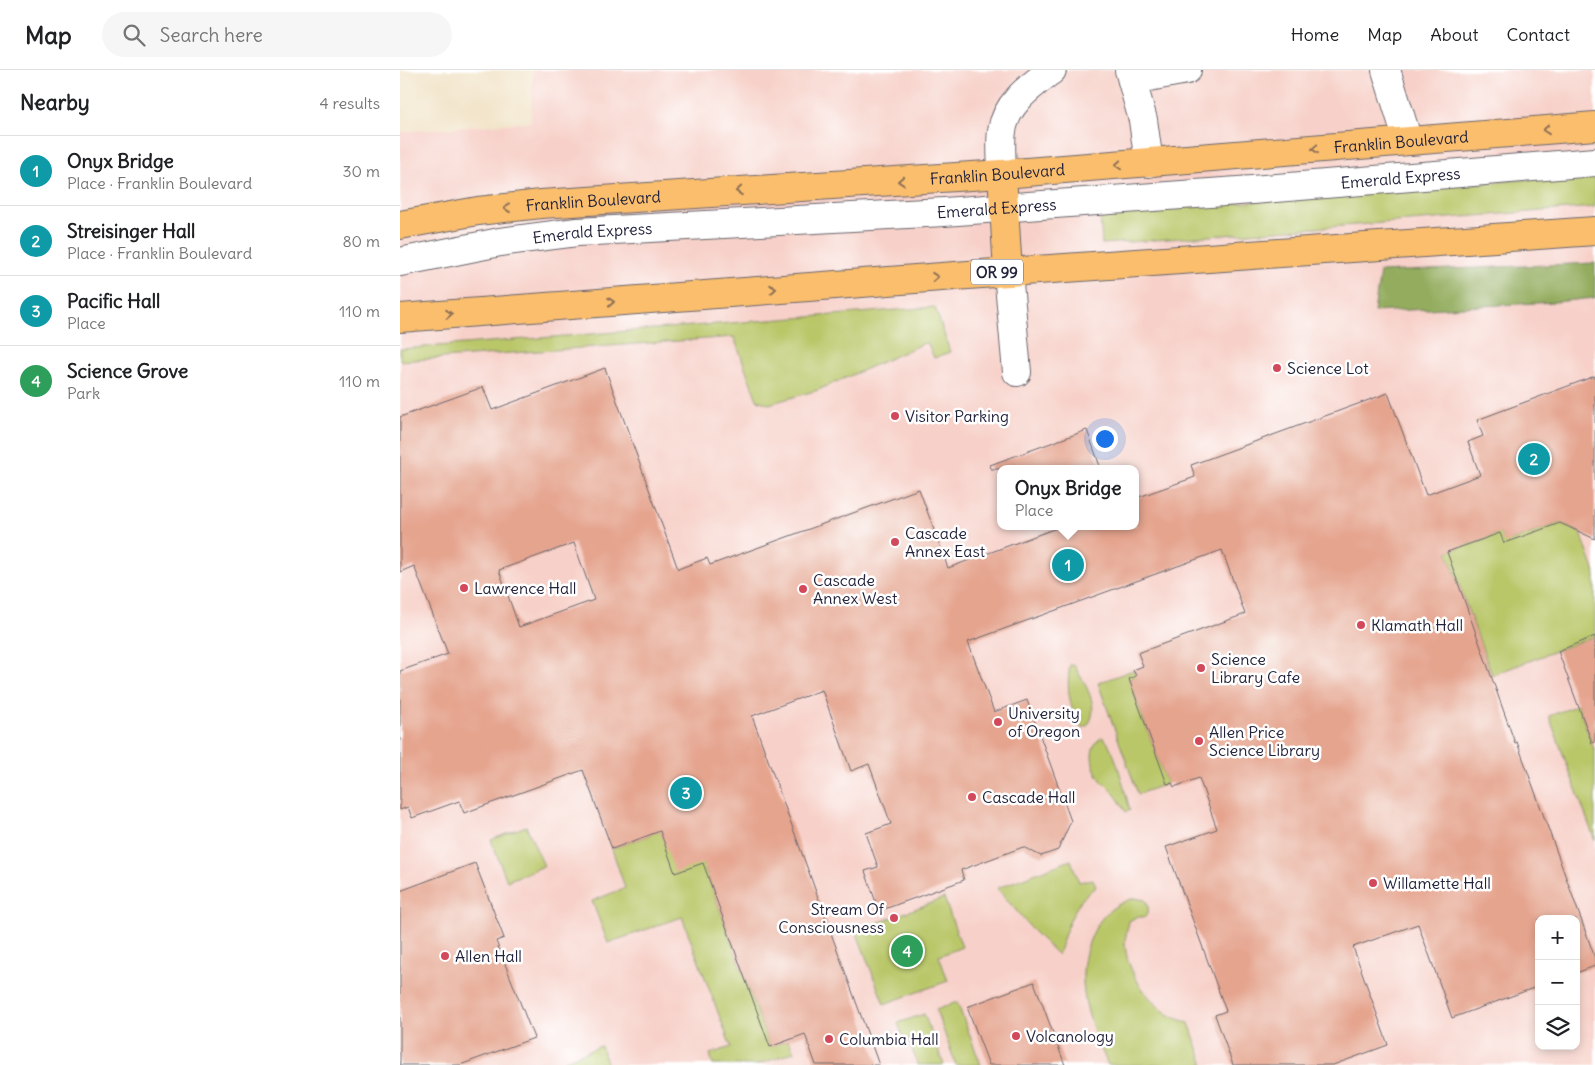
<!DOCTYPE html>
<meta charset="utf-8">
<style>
:root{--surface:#fff;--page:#f6f6f6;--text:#202124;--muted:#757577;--line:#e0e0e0;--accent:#0f766e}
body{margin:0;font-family:Delius,sans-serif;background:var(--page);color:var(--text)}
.controls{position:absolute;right:15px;bottom:15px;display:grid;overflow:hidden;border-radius:10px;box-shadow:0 2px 8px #0003}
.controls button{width:45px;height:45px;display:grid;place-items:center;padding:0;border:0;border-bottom:1px solid var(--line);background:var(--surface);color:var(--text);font:25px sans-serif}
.you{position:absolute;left:704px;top:368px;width:18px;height:18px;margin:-12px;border:4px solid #fff;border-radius:50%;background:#1a73e8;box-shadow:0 0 0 8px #1a73e833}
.badge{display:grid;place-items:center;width:32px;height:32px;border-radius:50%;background:var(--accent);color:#fff;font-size:16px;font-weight:700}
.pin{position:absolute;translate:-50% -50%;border:2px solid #fff;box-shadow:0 1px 5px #0006}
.popup{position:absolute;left:597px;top:395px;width:142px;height:65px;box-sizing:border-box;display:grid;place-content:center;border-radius:10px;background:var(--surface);filter:drop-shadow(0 1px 4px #0005);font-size:16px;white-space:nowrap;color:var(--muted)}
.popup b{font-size:19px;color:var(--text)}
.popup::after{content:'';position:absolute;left:50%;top:100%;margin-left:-10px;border:10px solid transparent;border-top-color:var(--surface)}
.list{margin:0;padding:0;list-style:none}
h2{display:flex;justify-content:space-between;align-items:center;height:65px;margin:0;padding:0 20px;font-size:21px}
h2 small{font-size:16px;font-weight:400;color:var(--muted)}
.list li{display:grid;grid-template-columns:32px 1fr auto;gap:15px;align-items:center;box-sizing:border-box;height:70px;padding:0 20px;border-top:1px solid var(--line)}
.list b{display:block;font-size:19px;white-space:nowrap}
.list p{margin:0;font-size:16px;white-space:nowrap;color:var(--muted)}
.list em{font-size:16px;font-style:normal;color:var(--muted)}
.icon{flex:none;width:28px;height:28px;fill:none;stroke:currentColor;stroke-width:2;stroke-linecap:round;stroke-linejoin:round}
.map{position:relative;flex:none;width:1195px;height:995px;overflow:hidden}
header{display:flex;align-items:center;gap:30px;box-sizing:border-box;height:70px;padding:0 25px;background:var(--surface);border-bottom:1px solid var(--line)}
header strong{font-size:24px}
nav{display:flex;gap:28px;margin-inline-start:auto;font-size:18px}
.search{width:350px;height:45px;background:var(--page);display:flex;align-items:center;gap:12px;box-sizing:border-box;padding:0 18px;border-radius:28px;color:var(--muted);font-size:19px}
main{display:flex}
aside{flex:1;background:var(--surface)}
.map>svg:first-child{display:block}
.built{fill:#f7d1c9;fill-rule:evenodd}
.green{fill:#bac769;stroke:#6e7452}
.forest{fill:#93ac5d;stroke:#5a674c}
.building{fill:#e5a48e;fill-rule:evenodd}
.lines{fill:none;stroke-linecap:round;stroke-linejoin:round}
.minor-casing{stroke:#6b666d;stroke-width:30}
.major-casing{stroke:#6b666d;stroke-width:30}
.minor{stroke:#fff;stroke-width:28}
.major{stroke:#fabe6d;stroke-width:28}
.oneway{stroke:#8e7054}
.poi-dot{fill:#d1495b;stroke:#fff;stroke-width:2}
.labels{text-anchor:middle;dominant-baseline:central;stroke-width:5;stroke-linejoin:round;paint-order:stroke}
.shield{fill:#fff;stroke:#646476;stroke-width:1}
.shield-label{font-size:15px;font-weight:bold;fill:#22223b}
.street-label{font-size:16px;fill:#22223b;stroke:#fff}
.poi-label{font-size:16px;fill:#22223b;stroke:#fff;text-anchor:start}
</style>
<header>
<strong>Map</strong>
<div class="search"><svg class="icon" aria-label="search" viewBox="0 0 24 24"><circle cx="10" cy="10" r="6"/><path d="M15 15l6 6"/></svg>Search here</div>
<nav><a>Home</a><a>Map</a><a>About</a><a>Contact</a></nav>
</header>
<main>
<aside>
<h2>Nearby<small>4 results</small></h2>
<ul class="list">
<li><span class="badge" style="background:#0f9aa8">1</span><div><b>Onyx Bridge</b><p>Place · Franklin Boulevard</p></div><em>30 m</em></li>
<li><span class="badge" style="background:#0f9aa8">2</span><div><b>Streisinger Hall</b><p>Place · Franklin Boulevard</p></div><em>80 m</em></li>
<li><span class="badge" style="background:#0f9aa8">3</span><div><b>Pacific Hall</b><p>Place</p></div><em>110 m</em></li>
<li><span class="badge" style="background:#2e9e5b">4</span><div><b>Science Grove</b><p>Park</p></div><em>110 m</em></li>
</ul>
</aside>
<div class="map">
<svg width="1195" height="995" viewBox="0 0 1195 995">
<rect width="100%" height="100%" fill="#fff"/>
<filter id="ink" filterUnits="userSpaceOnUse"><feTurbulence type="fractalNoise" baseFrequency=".02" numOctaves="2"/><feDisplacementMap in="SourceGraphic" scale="10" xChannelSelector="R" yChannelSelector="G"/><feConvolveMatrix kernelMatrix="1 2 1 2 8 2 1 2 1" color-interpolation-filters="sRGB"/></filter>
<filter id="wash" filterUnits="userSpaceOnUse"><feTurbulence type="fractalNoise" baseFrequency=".0096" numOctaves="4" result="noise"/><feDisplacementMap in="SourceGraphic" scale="20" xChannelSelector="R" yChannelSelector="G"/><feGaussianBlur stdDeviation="1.12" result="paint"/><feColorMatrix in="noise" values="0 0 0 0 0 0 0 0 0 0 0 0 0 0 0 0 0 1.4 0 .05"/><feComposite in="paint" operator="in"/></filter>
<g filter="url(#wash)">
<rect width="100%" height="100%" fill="#f2e4c9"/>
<path class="built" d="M133,0h1062v995h-1195v-933l131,-10zM600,399h136v57h-136zM1139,849h37v127h-37z"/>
<path class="green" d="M1195,104v33l-493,37 -2,-30z
M535,237l15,45 -16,6 -7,-16 -109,48 -49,14 -12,-4 -23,-63 -334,24v-12z
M1160,453l21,10 14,40v63l-103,39 -45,-123 53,-19 5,10z
M670,595h4c10,18 29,43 12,62h-5c-12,-19 -15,-40 -11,-62z
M733,600l3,6 -7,3 38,105 -29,10 -40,-111z
M1178,635l17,47v89l-46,-125z
M702,667c13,7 23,57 28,73l-4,2c-4,-7 -8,-14 -14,-21 -3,-4 -8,-7 -11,-11 -10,-13 -14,-33 1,-43z
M126,756l18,40 -37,15 -16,-41z
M260,761l43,32 67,184 18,-7 6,12 -37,13h-44l-3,-11 21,-7 -49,-130 -74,26 -16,-42 33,-13 -13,-39z
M671,790l8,22 14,-3 3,8c-23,14 -30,44 -38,68l-23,-22 -38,-45z
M544,828l18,49 -23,9 9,25 -64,23 -28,-73z
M735,828l10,2c4,6 5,10 0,17h-9l-7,4c-1,7 -4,15 -4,22 1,27 21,56 43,71 6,4 15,6 21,9l15,42h-96c-19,-44 -37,-86 -15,-132 8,-18 22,-30 42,-35z
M557,932l24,63h-25l-20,-55z
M524,944l20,51h-26l-10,-27 -4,1 -6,-16z
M201,976l7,19h-41l-2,-5z"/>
<path class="forest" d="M1195,193v35l-40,4 -181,10 6,-40z"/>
<g id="blocks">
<path class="building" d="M205,298l73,201 29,-11 3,7 209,-76 29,79 114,-42h74v-28l59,-21 -4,-12 197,-72 38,102 54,-20 -12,-33 15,-6 -6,-16 118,-44v163l-35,-16 -56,20 -4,-10 -53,19 68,191 2,-1 78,216v8l-19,7v-54h-37v67l-87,32 -34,-94 -65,23 35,98 -55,20h-100l-18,-50 11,-4 -60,-164 51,-18 -18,-51 -25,9 -2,-4 -5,1 -38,-105 7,-3 -3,-6 10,-4 -5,-13 107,-39 -23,-64 -254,92 26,70 33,-12 44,121 -13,29 -17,6 -18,-9 -62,23 3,10 -85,31 -14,-40 13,-4 -12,-34 25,-9 -22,-60 -18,7 -29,-81 -70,26 127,349h-63l-11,-31 -35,13 -67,-184 -28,10 -15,-42 -48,18 -29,-79 -119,43 -5,-12 -47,17 -4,-11 -8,3v-139l48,-17 -34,-88 -14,6v-155l83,-30 9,23zM174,473l20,57 -75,27 -20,-57z
M687,360l14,39h-110l-1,-4z
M1195,566v106l-3,1 -34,-92z
M75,793l29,75 -8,3 38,97 -74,27h-60v-174z
M634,912l31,83h-76l-22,-58z"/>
</g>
</g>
<g filter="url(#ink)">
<use href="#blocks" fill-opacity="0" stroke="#6b666d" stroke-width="1"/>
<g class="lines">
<g class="minor-casing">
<g id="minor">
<path d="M729,0l14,50 6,43"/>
<path d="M986,0l22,71"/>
<path d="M732,10l55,-10"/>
<path d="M602,104c0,-13 -2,-29 0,-43 4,-28 29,-45 50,-61"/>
<path id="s1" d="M0,192l100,-20 77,-10 367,-20 308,-22 343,-28"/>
<path d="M608,202l9,100"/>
</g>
</g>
<g class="major-casing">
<g id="major">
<path d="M602,104l6,98"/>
<path id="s2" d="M0,155l78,-14 63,-7 461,-30 593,-48"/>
<path d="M0,248l608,-46 587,-41"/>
</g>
</g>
<use href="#minor" class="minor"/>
<use href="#major" class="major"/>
</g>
<defs><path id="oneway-chevron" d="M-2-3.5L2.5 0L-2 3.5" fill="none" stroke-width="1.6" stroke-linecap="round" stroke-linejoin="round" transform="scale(1.25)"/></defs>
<g class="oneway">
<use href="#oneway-chevron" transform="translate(1146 60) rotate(175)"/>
<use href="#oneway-chevron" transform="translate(915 79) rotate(175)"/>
<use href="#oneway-chevron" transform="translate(718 95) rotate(175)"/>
<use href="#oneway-chevron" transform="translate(501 111) rotate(176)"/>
<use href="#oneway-chevron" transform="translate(339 121) rotate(176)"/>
<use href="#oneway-chevron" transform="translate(107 138) rotate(174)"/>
<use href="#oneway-chevron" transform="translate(535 207) rotate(-4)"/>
<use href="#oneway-chevron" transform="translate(373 219) rotate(-4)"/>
<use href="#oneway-chevron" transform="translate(211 232) rotate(-4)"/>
<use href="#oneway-chevron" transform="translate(49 244) rotate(-4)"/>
</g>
</g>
<g class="poi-dot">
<circle cx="877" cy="298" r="5"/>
<circle cx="495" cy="346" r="5"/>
<circle cx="495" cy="472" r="5"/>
<circle cx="64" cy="518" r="5"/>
<circle cx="403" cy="519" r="5"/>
<circle cx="961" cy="555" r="5"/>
<circle cx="801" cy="598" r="5"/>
<circle cx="598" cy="652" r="5"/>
<circle cx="799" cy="671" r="5"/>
<circle cx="572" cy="727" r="5"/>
<circle cx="973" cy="813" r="5"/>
<circle cx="494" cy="848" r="5"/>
<circle cx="45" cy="886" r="5"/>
<circle cx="616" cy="966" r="5"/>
<circle cx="429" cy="969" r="5"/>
</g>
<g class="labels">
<rect class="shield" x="571" y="189.5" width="52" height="25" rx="4"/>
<g class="shield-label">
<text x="597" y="202">OR 99</text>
</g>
<g class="street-label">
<text stroke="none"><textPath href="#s2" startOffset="1005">Franklin Boulevard</textPath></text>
<text stroke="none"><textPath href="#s2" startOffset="600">Franklin Boulevard</textPath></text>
<text stroke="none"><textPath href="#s1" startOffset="1005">Emerald Express</textPath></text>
<text stroke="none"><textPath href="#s2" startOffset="195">Franklin Boulevard</textPath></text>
<text stroke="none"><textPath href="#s1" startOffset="600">Emerald Express</textPath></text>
<text stroke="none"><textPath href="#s1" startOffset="195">Emerald Express</textPath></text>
</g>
<g class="poi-label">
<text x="887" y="298">Science Lot</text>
<text x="505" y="346">Visitor Parking</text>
<text x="505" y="463">Cascade<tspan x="505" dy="18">Annex East</tspan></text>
<text x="413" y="510">Cascade<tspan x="413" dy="18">Annex West</tspan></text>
<text x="74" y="518">Lawrence Hall</text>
<text x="971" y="555">Klamath Hall</text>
<text x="811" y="589">Science<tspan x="811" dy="18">Library Cafe</tspan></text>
<text x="608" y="643">University<tspan x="608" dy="18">of Oregon</tspan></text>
<text x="809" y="662">Allen Price<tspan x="809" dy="18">Science Library</tspan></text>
<text x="582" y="727">Cascade Hall</text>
<text x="983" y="813">Willamette Hall</text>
<text x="484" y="839" text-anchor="end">Stream Of<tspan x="484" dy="18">Consciousness</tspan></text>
<text x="55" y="886">Allen Hall</text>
<text x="626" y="966">Volcanology</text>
<text x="439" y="969">Columbia Hall</text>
</g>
</g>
</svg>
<div class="controls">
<button>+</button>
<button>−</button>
<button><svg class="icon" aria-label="layers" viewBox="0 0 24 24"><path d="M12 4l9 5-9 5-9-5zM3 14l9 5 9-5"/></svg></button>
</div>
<div class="you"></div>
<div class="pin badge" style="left:668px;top:495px;background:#0f9aa8">1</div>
<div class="popup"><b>Onyx Bridge</b>Place</div>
<div class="pin badge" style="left:1134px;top:389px;background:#0f9aa8">2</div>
<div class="pin badge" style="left:286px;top:723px;background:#0f9aa8">3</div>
<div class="pin badge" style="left:507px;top:881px;background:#2e9e5b">4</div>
</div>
</main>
